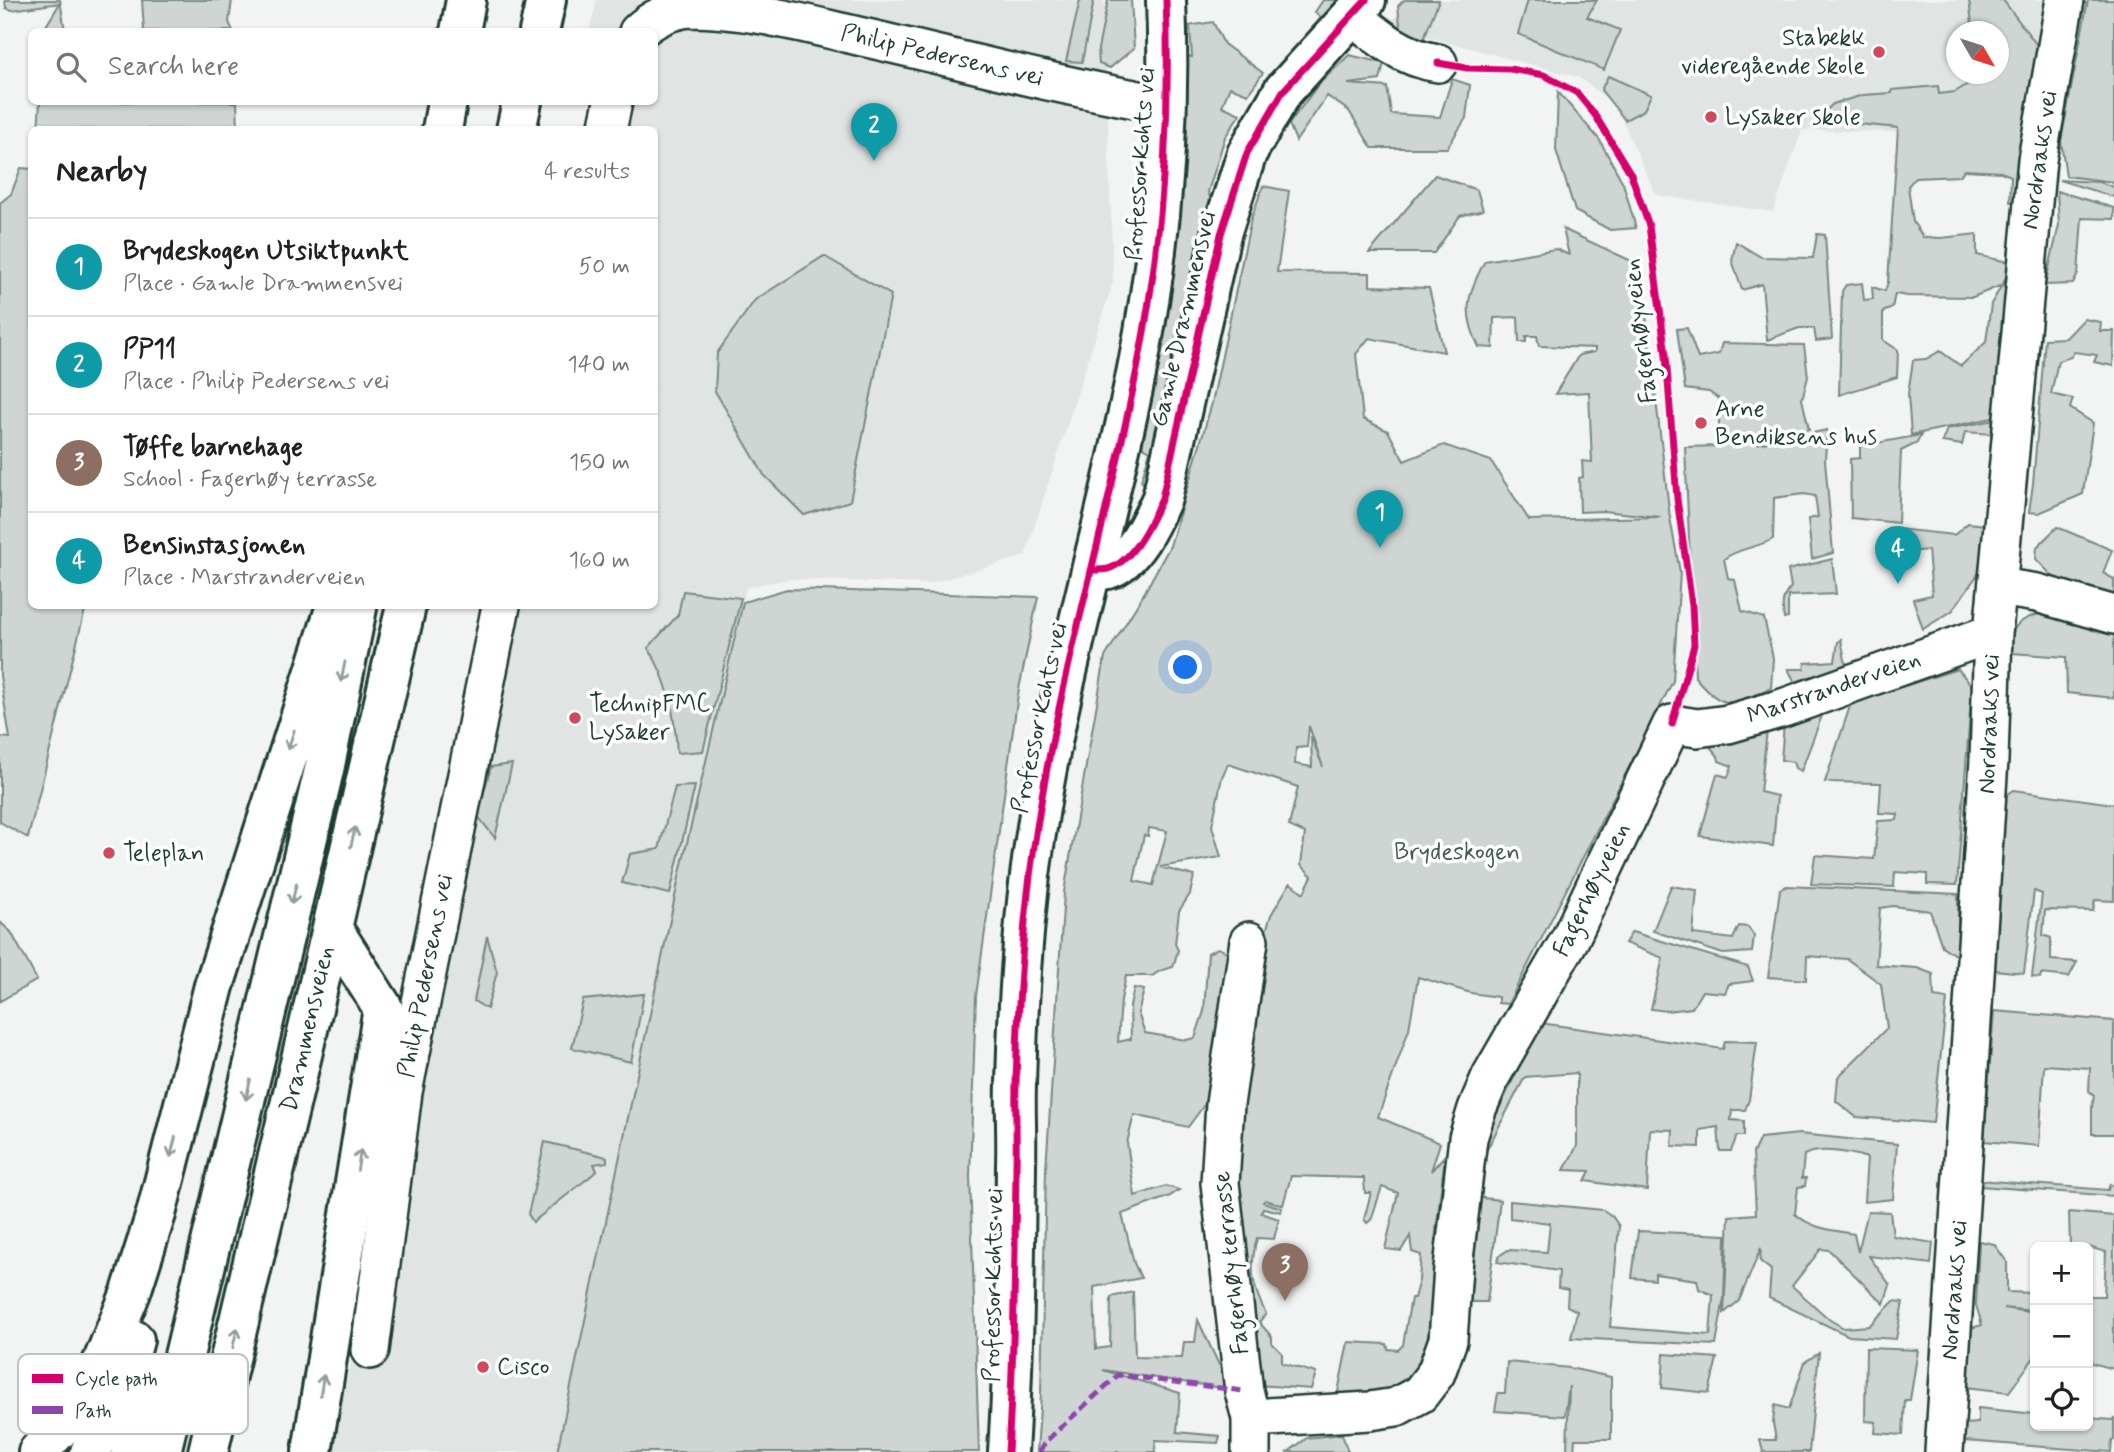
<!DOCTYPE html>
<meta charset="utf-8">
<style>
:root{--surface:#fff;--page:#f2f2f2;--text:#202124;--muted:#757577;--line:#e0e0e0;--accent:#7c3aed}
body{margin:0;font-family:Mynerve,sans-serif;background:var(--page);color:var(--text)}
.controls{position:absolute;right:21px;bottom:21px;display:grid;overflow:hidden;border-radius:10px;box-shadow:0 2px 5px #0004}
.controls button{width:63px;height:63px;display:grid;place-items:center;padding:0;border:0;border-bottom:2px solid var(--line);background:var(--surface);color:var(--text);font:35px sans-serif}
.compass{position:absolute;left:1946px;top:21px;width:63px;height:63px;border-radius:50%;background:var(--surface);box-shadow:0 2px 5px #0004;rotate:129deg}
.you{position:absolute;left:1186px;top:668px;width:24px;height:24px;margin:-18px;border:5px solid #fff;border-radius:50%;background:#1a73e8;box-shadow:0 0 0 10px #1a73e833}
.badge{display:grid;place-items:center;width:46px;height:46px;border-radius:50%;background:var(--accent);color:#fff;font-size:23px;font-weight:700}
.pin{position:absolute;translate:-50% -58px;filter:drop-shadow(0 2px 4px #0008)}
.pin::after{content:'';position:absolute;top:37px;width:24px;height:21px;background:inherit;clip-path:polygon(0 0,100% 0,50% 100%)}
.list{margin:0;padding:0;list-style:none}
h2{display:flex;justify-content:space-between;align-items:center;height:91px;margin:0;padding:0 28px;font-size:30px}
h2 small{font-size:23px;font-weight:400;color:var(--muted)}
.list li{display:grid;grid-template-columns:46px 1fr auto;gap:21px;align-items:center;box-sizing:border-box;height:98px;padding:0 28px;border-top:2px solid var(--line)}
.list b{display:block;font-size:26px;white-space:nowrap}
.list p{margin:0;font-size:23px;white-space:nowrap;color:var(--muted)}
.list em{font-size:23px;font-style:normal;color:var(--muted)}
.icon{flex:none;width:38px;height:38px;fill:none;stroke:currentColor;stroke-width:2;stroke-linecap:round;stroke-linejoin:round}
.map{position:relative;flex:none;width:2114px;height:1452px;overflow:hidden}
.search{position:absolute;background:var(--surface);box-shadow:0 2px 5px #0004;left:28px;top:28px;width:630px;height:77px;display:flex;align-items:center;gap:18px;box-sizing:border-box;padding:0 24px;border-radius:10px;color:var(--muted);font-size:26px}
.panel{position:absolute;background:var(--surface);box-shadow:0 2px 5px #0004;left:28px;top:126px;width:630px;height:483px;border-radius:10px}
.map>svg:first-child{display:block}
.built{fill:#e0e4e3;fill-rule:evenodd}
.green{fill:#ced5d3;stroke:#768984;stroke-width:2;fill-rule:evenodd}
.lines{fill:none;stroke-linecap:round;stroke-linejoin:round}
.minor-casing{stroke:#1f3d34;stroke-width:42}
.major-casing{stroke:#1f3d34;stroke-width:44}
.highway-casing{stroke:#1f3d34;stroke-width:44}
.minor{stroke:#fff;stroke-width:37}
.major{stroke:#fff;stroke-width:38}
.highway{stroke:#fff;stroke-width:38}
.quiet{stroke:#8e44ad;stroke-width:5;stroke-dasharray:10 5;stroke-linecap:butt}
.cycleway-casing{stroke:#fff;stroke-width:11}
.cycleway{stroke:#d6006c;stroke-width:7}
.oneway{stroke:#8f9e9a}
.poi-dot{fill:#d1495b;stroke:#fff;stroke-width:2.5}
.labels{text-anchor:middle;dominant-baseline:central;stroke-width:7;stroke-linejoin:round;paint-order:stroke}
.poi-label{font-size:24px;fill:#1f3d34;stroke:#fff;text-anchor:start}
.street-label{font-size:24px;fill:#1f3d34;stroke:#fff}
.park-label{font-size:24px;fill:#425b54;stroke:#fff}
.key{fill:#fff;stroke:#bcc5c2;stroke-width:2}
.key-label{font-size:19px;fill:#1f3d34}
</style>
<div class="map">
<svg width="2114" height="1452" viewBox="0 0 2114 1452">
<rect width="100%" height="100%" fill="#f2f3f3"/>
<filter id="ink" filterUnits="userSpaceOnUse"><feTurbulence type="fractalNoise" baseFrequency=".0143" numOctaves="2"/><feDisplacementMap in="SourceGraphic" scale="14" xChannelSelector="R" yChannelSelector="G"/><feConvolveMatrix kernelMatrix="1 2 1 2 8 2 1 2 1" color-interpolation-filters="sRGB"/></filter>
<g filter="url(#ink)">
<path class="built" d="M597,0h507l9,282 -88,274 -97,28 -139,-5 -43,8 -66,286 -124,579h-227l31,-128 143,-718h151v-476l-56,-1 5,-27h51v-70l-65,-1z
M1411,0h633l-23,135 -219,-5 -29,82 -117,-17 -41,-91 -37,-27 -191,-51zM1956,32h42v42h-42z"/>
<path class="green" d="M5,0h55l5,31h-22l17,-28 -48,7 -6,-2z
M142,0h90l-3,22 4,9h-89z
M1080,0h14l-12,62 -16,-1z
M1108,0h23l3,48 -24,20 -11,-4 -1,-15z
M1323,0h15l-16,19 -7,-7z
M1404,0h35l-17,43 -21,-10 -3,-27z
M1528,0h69l-10,17 33,13 -16,40 -86,-36z
M1969,0h34l36,48 -22,147 -4,7h-3l1,-26 -10,-4 -37,-2 -4,6 -45,2 -7,8 5,36 10,15 18,1 36,-4v21l35,8 -9,21 6,17 -7,115 -91,19 -3,-41 5,-34 13,-1 14,-8 21,15 25,-24 5,-38 11,-19 -29,12 -66,-1 -12,-2 -3,14 -9,4v28l15,10 -1,27 -58,18 3,-104 4,-6 16,-2 2,17 9,-1 -1,-12 13,4 3,-9 10,-154 -82,-8 17,-16 30,-9 29,-2v-3l46,-4 1,8 16,-2 24,-15 -1,-3h20v-42l-25,-1z
M2088,0h26v182l-48,-6 -5,-35z
M1213,22l11,22 39,29 -15,21 -18,-7 -8,19 18,8 -15,23 -17,55 3,7 -64,288 -6,-6 9,-30 -10,-6 42,-290 5,-99 5,1 -2,-30 -2,-1z
M1349,55l35,8 -4,17 -32,4 39,3 4,27 49,3 12,-38 18,6 -4,33 -19,30h-75l-23,-37 -22,-15 -31,45 -7,-17 29,-39z
M1608,76l43,19 -7,15 -19,10 -24,-30z
M1558,92l41,47 24,44 13,45 -26,2 -35,-19 -19,-61z
M40,102h197l1,27h-200z
M21,168l11,1v437h54l-58,232 -28,-16v-85l10,1 -10,-62v-473l11,-9z
M1435,175l42,15 6,20 -23,6 -26,37h-65z
M2059,180l40,2 15,5v10z
M1263,186l26,5 -12,81 93,1v13l59,2 15,64 -75,-14 -13,16 7,65 25,12 16,30 40,-16 47,16 38,59 132,-3 -58,-6 -23,1 -1,-34 4,-1 -1,-16 10,1 -3,-70 -34,2 24,-39 16,-3v-4l-56,-2 -2,-10h-11v6h-7l-1,-25 -24,1 -1,30 -14,-1c-17,-35 -12,-53 6,-86l71,-12 13,6 -6,-26 77,36 30,253 10,54 -7,109 -165,323 -10,-1v-6l-27,-4 -53,-16 -9,52 -31,88 62,26 -9,28 14,-16 -10,84 10,6 -14,110 -34,39 -60,3 11,-55 39,2 1,5 10,1 5,-5 8,-47h3l5,-18 2,-25 -9,-3 -2,-16 -9,15 -16,-2 13,-56 -16,-6 -11,33 -4,3 -3,-4 7,-26h-6l-1,-15 -73,-2 -8,29 -18,-5 -2,2 19,6 -1,4 -18,-4 -2,5 18,6 -5,20 -17,-1c-8,31 -5,48 9,76l-7,8 13,15v6l10,10v10l34,10 -5,16 -53,-4 -23,-211 26,-227 10,-32 19,-32 14,10 8,-17 -11,-11 4,-32 -16,-7 9,-39 -70,-23 -6,13 -10,49 9,31 -61,10 34,9 -4,18 -11,17 -4,33 3,6 -5,17 -13,4 -8,5h-26l-5,24 -3,42 13,-3 -1,-33 4,-18 10,2 -6,23 7,20 41,7 9,-2 9,-27 4,-58 10,-5 23,10 -17,120 -36,49 -54,-12 -7,28 8,53 31,-10 13,4 -9,6 -48,18 12,49 7,15 -47,9 2,62 14,-2 1,-50 22,-5 2,65 47,1 2,-16h11l3,-22 21,45 14,10 3,15 -133,-20 77,23 -3,39 43,4 -2,7 -62,-3 -1,12h-118l4,-58 5,-224 18,-278 41,-235 37,-60 28,-51 42,-143 39,-184zM1309,726l14,41 -12,-31 1,31 -17,-3 1,-16 11,-1zM1149,828l18,3 -14,54 -19,-4 10,-46 4,1z
M2057,191l57,17v11l-32,-1 -4,56 -5,10 -28,1 14,-60z
M1817,234l8,1 7,104 -16,2 -2,-13h-15l-32,12 -5,-56 -20,6 -10,-30 4,-18 25,15 52,1z
M824,256l67,39 -41,206 -46,14 -40,-40 -49,-84 2,-38 38,-53z
M2084,319l17,3 -1,9h14l-1,35 -19,-4 3,-7 -23,-3 -3,5 -13,4 -7,33 22,5 -3,9 23,15 -10,71 -44,19 -10,-1 4,-28 12,-145 21,-1z
M1687,328l11,30 21,-4 3,-11 82,2 4,32 -6,22 7,30 -52,15 70,-14 -2,30 8,93 -21,6 -4,-40 10,-2 -3,-21 -11,-2 -30,4 -1,41c-16,9 -35,9 -49,20l4,19 7,2 7,31 22,7 9,40 -2,30c-38,18 -47,24 -76,-11l-10,-230 34,-1v-47l-10,-7 -24,-3 -8,-60z
M2000,419l-7,15 -28,-2 -3,13 -20,-3 5,-13z
M1921,435l-4,8 -16,8 -3,72 -47,-5 -1,-59 10,-1v-12z
M1968,523l18,2 -3,42 -31,44 -29,18 -10,-30 19,-4 -4,-45 -38,4 -1,-26 65,7z
M2057,527l55,23 -9,23 11,6v23l-59,-23 -19,-20 1,-12z
M1832,559l4,35 -48,2v22l-4,1c-2,-14 -3,-21 7,-32l-3,-17z
M787,589l251,8 -20,97 -42,302 -6,180 9,276h-422l123,-579 63,-271z
M683,591l58,7 -38,153 -26,2c-2,-38 -8,-73 -29,-105l30,-33z
M2052,611l62,22v65l-47,-5 -1,-36 -54,-4c0,-5 -2,-13 0,-18 3,-17 26,-21 40,-24z
M1841,639l5,26 -51,17 -7,-13h16l1,-6 30,-2 3,-19z
M1958,669l14,17 -15,199 -30,-1v-10l-32,-2 -1,15 -83,-3 4,-29 59,4 4,-38 19,-1 1,-6 -19,-1 2,-30 -56,-1 26,-79z
M1823,713l-22,58 -6,-3 -2,-6 -12,-2 3,-36z
M1768,722l-8,70 17,4 -4,50 -73,-10 17,-62 11,3 4,-11 -13,-5 -1,-5 -12,-14z
M512,764l-17,74 -18,-23 14,-48z
M695,786l-25,108 -48,-11 8,-29 29,-5 16,-62z
M2014,790l100,14v97l-19,-1 -2,11 -48,-1 -2,25 8,3v22l26,2 -8,15 -28,-3 -1,4 -8,-1 10,-83 -8,-3 -10,82 -29,-3 10,-167 1,-8z
M1671,886l26,4 -4,44 40,5 6,-13 9,1 6,9 -2,16 -29,2 -70,-23z
M1787,886l171,8v63l-16,-11 -12,-35 -37,-5 -13,2 -4,57 41,3 16,6 1,23 13,2 -14,124 -77,-6 -20,-16 2,-24 49,-49 -6,-44 -34,-25 -40,-3 -1,24 -38,-3 12,-88z
M0,922l11,10 26,48 -37,21z
M1632,932l116,35 5,14 -24,3 -4,9 -23,-2 -10,17 -25,3 -16,-2 12,-51 -38,-15z
M487,936l10,36 -10,37 -13,-8z
M644,994l-13,68 -59,-14 11,-48z
M1994,1011l120,10v113h-22v-26l2,-13 -5,-4 1,-23 -46,-3 -5,81 -55,-5z
M1540,1023l183,26 2,-8 32,1 -8,58 -4,10h-13l-1,10 13,1v15h-7l-6,15h-11l-2,-24 -18,3v17l-28,-1 1,-16 -23,-1 -3,61 -62,-9 5,-10 -26,-1 13,-24v-73l-52,4 -41,78h-7z
M1799,1134l98,10 -4,55 -29,3 3,-44c-18,-6 -46,-11 -63,-3l-2,23h4l-1,8 -7,1 -3,27c18,15 36,16 59,20l4,18 10,-41 22,1 3,24 40,7 -2,21 -62,-8 21,29 -6,19 -55,-54 -8,-1 -29,37 38,34 14,8 25,-2 25,-25 9,1 -7,37 -47,-3 -80,-38 2,-28 -11,-9 1,-13 -22,53 -15,12 5,-97 27,-2 -3,-61 7,-15z
M545,1142l62,15v5l-13,2 3,7 -64,51 -5,-8z
M1979,1180l129,10 2,-6 4,2v10l-134,-10z
M1474,1197l26,3 -13,102h-27z
M1510,1201l93,9 9,6 7,10 -9,101 100,8 3,-40 -14,-6 -2,-9 -42,-6v6l-23,-2 6,-47 88,4 -2,63 -8,47 -145,-7 6,-27 -10,-5 1,-16 -10,-2 1,-17 -62,-9 2,-6 9,-6 39,2 3,-29 -40,-5z
M2069,1212l45,4v153l-22,-6 -4,-8v-59h16l2,-44 -18,-5 -18,-1z
M1979,1241l15,3 13,18v30l28,1v18l-32,-3 32,5v43l-26,36 -44,-5 6,-59 11,-3 -6,-20z
M1866,1348l52,2 -8,50h-5l-2,35 -28,-2 1,-11 -11,-1z
M1819,1353l-10,99h-46l-3,-12h16l-3,-17 2,-18 14,4 16,-47z
M1664,1354l53,4 -8,35 -47,-5z
M1507,1362l63,6 41,9v62h-36l-1,13 -7,-2 2,-64 -4,30 -70,-5 3,-18h7z
M1978,1408l57,6v12h53v-8l25,2 1,-3v23l-2,1 -1,11 -146,-11v-17l13,-1z
M1342,1434l6,18h-60l19,-14z"/>
<g class="lines">
<g class="minor-casing">
<path id="minor" d="M1352,15c26,22 51,43 86,48
M638,32c13,-13 34,-23 53,-24 55,0 110,15 163,27 105,24 208,52 313,70
M607,130l6,-28
M1999,587l38,6 77,22
M1249,941l-24,163 -5,79 24,208 7,27v34
M370,1350l33,-258 98,-486
M1251,1418l119,-7 26,-4 24,-13 16,-21 12,-33 5,-72 15,-130 9,-29 14,-33 79,-137 102,-215 25,4 31,-4 55,-16 210,-75
M1944,1452l45,-692 4,-127 44,-473 28,-160"/>
</g>
<g class="major-casing">
<path id="major" d="M1091,570c5,0 12,0 17,-1 26,-8 44,-49 54,-71l59,-264 26,-81 36,-62 83,-91
M1008,1452c6,-95 7,-192 8,-287 1,-27 -1,-54 0,-81 2,-86 7,-172 21,-257 24,-158 72,-311 102,-468 23,-119 32,-238 27,-359"/>
</g>
<g class="highway-casing">
<path id="highway" d="M460,32l6,-32
M539,32l7,-32
M442,130l5,-28
M516,130l6,-28
M38,1452l28,-30 22,-31 15,-30 28,-69 25,-78 58,-228 122,-380
M90,1452c20,-36 34,-72 44,-112
M131,1452l26,-59
M161,1452l163,-682 33,-162
M208,1452l124,-524 74,-322
M312,1452l71,-444 -51,-80"/>
</g>
<use href="#minor" class="minor"/>
<use href="#major" class="major"/>
<use href="#highway" class="highway"/>
<path class="quiet" d="M1039,1452l7,-11 72,-66 126,16"/>
<g class="cycleway-casing">
<path id="cycleway" d="M1438,63l29,5 43,1 34,6 33,18 18,22 36,59 18,52 17,129 11,144 15,106 2,40 -22,79
M1091,570c5,0 12,0 17,-1 26,-8 44,-49 54,-71l59,-264 26,-81 36,-62 83,-91
M1008,1452c6,-95 7,-192 8,-287 1,-27 -1,-54 0,-81 2,-86 7,-172 21,-257 24,-158 72,-311 102,-468 23,-119 32,-238 27,-359"/>
</g>
<use href="#cycleway" class="cycleway"/>
</g>
<defs><path id="oneway-shaft" d="M-6 0H5M1.5-3L5.5 0L1.5 3" fill="none" stroke-width="1.6" stroke-linecap="round" stroke-linejoin="round" transform="scale(1.75)"/></defs>
<g class="oneway">
<use href="#oneway-shaft" transform="translate(343 672) rotate(101)"/>
<use href="#oneway-shaft" transform="translate(291 740) rotate(108)"/>
<use href="#oneway-shaft" transform="translate(353 837) rotate(-77)"/>
<use href="#oneway-shaft" transform="translate(294 894) rotate(103)"/>
<use href="#oneway-shaft" transform="translate(248 1090) rotate(103)"/>
<use href="#oneway-shaft" transform="translate(173 1147) rotate(104)"/>
<use href="#oneway-shaft" transform="translate(359 1160) rotate(-81)"/>
<use href="#oneway-shaft" transform="translate(235 1338) rotate(-77)"/>
<use href="#oneway-shaft" transform="translate(322 1385) rotate(-81)"/>
</g>
</g>
<g class="poi-dot">
<circle cx="1879" cy="52" r="7"/>
<circle cx="1711" cy="117" r="7"/>
<circle cx="1701" cy="423" r="7"/>
<circle cx="575" cy="718" r="7"/>
<circle cx="109" cy="853" r="7"/>
<circle cx="483" cy="1367" r="7"/>
</g>
<g class="labels">
<g class="poi-label">
<text x="1865" y="38" text-anchor="end">Stabekk<tspan x="1865" dy="28">videregående skole</tspan></text>
<text x="1725" y="117">Lysaker skole</text>
<text x="1715" y="409">Arne<tspan x="1715" dy="28">Bendiksens hus</tspan></text>
<text x="589" y="704">TechnipFMC<tspan x="589" dy="28">Lysaker</tspan></text>
<text x="123" y="853">Teleplan</text>
<text x="497" y="1367">Cisco</text>
</g>
<g class="street-label">
<text transform="translate(942 56) rotate(13)">Philip Pedersens vei</text>
<text transform="translate(2040 160) rotate(-82)">Nordraaks vei</text>
<text transform="translate(1141 164) rotate(-86)">Professor Kohts vei</text>
<text transform="translate(1184 319) rotate(-77)">Gamle Drammensvei</text>
<text transform="translate(1641 331) rotate(-97)">Fagerhøyveien</text>
<text transform="translate(1834 688) rotate(-19)">Marstranderveien</text>
<text transform="translate(1040 718) rotate(-78)">Professor Kohts vei</text>
<text transform="translate(1990 724) rotate(-88)">Nordraaks vei</text>
<text transform="translate(1592 890) rotate(-64)">Fagerhøyveien</text>
<text transform="translate(426 976) rotate(-79)">Philip Pedersens vei</text>
<text transform="translate(308 1029) rotate(-77)">Drammensveien</text>
<text transform="translate(1232 1263) rotate(-96)">Fagerhøy terrasse</text>
<text transform="translate(994 1285) rotate(-89)">Professor Kohts vei</text>
<text transform="translate(1955 1290) rotate(-86)">Nordraaks vei</text>
</g>
<g class="park-label">
<text x="1457" y="852">Brydeskogen</text>
</g>
</g>
<rect x="18" y="1354" width="230" height="80" rx="10" class="key"/>
<rect x="32" y="1374" width="31" height="9" fill="#d6006c"/>
<rect x="32" y="1406" width="31" height="8" fill="#8e44ad"/>
<g class="key-label">
<text x="75" y="1385">Cycle path</text>
<text x="75" y="1417">Path</text>
</g>
</svg>
<div class="controls">
<button>+</button>
<button>−</button>
<button><svg class="icon" aria-label="locate" viewBox="0 0 24 24"><circle cx="12" cy="12" r="6"/><path d="M12 2v4M12 18v4M2 12h4M18 12h4"/></svg></button>
</div>
<svg class="compass" viewBox="-18 -18 36 36"><path d="M0-13l5 13h-10z" fill="#e53935"/><path d="M0 13l5-13h-10z" fill="#757577"/></svg>
<div class="you"></div>
<div class="pin badge" style="left:1380px;top:548px;background:#0f9aa8">1</div>
<div class="pin badge" style="left:874px;top:161px;background:#0f9aa8">2</div>
<div class="pin badge" style="left:1285px;top:1301px;background:#8d6e63">3</div>
<div class="pin badge" style="left:1898px;top:584px;background:#0f9aa8">4</div>
<div class="search"><svg class="icon" aria-label="search" viewBox="0 0 24 24"><circle cx="10" cy="10" r="6"/><path d="M15 15l6 6"/></svg>Search here</div>
<section class="panel">
<h2>Nearby<small>4 results</small></h2>
<ul class="list">
<li><span class="badge" style="background:#0f9aa8">1</span><div><b>Brydeskogen Utsiktpunkt</b><p>Place · Gamle Drammensvei</p></div><em>50 m</em></li>
<li><span class="badge" style="background:#0f9aa8">2</span><div><b>PP11</b><p>Place · Philip Pedersens vei</p></div><em>140 m</em></li>
<li><span class="badge" style="background:#8d6e63">3</span><div><b>Tøffe barnehage</b><p>School · Fagerhøy terrasse</p></div><em>150 m</em></li>
<li><span class="badge" style="background:#0f9aa8">4</span><div><b>Bensinstasjonen</b><p>Place · Marstranderveien</p></div><em>160 m</em></li>
</ul>
</section>
</div>
